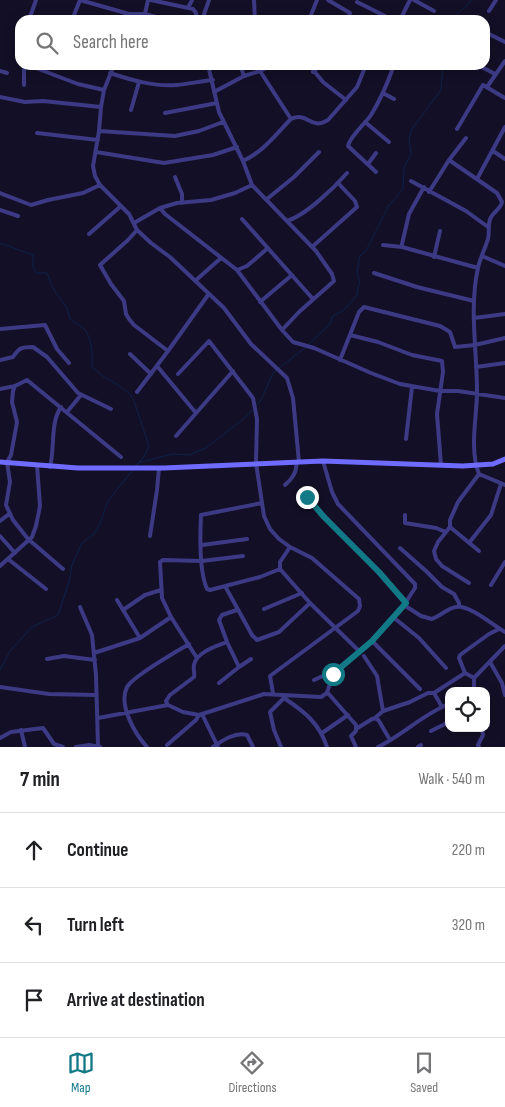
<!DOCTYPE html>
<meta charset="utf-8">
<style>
:root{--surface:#fff;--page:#f6f6f6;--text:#202124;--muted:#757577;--line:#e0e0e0;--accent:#127987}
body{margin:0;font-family:"Sofia Sans Condensed",sans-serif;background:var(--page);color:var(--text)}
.controls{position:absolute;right:15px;bottom:15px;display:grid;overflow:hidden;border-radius:10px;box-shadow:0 2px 12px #0003}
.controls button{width:45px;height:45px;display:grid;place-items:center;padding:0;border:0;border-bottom:1px solid var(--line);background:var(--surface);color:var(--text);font:25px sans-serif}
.stop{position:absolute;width:15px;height:15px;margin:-11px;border:4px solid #127987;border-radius:50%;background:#fff}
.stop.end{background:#127987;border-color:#fff;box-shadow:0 1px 5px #0008}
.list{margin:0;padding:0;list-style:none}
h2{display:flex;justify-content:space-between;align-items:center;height:65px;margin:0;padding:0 20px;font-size:21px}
h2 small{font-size:16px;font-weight:400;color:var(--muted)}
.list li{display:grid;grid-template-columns:32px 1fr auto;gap:15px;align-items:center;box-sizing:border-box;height:75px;padding:0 20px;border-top:1px solid var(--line)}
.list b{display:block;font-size:19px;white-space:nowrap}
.list em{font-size:16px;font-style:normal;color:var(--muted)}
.icon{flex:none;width:28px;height:28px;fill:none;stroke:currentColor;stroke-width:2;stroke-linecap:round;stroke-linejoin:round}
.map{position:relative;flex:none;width:505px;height:747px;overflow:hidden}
.search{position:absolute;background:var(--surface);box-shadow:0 2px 12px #0003;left:15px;right:15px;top:15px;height:55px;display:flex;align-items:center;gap:12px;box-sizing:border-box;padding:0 18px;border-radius:15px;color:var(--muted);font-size:19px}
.sheet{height:290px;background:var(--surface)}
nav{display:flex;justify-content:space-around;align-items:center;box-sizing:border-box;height:70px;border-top:1px solid var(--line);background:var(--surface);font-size:14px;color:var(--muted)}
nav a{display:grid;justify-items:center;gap:2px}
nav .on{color:var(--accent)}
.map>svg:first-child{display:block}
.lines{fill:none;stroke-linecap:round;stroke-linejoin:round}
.stream{stroke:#0c2248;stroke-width:1}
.street{stroke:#3d3a85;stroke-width:4}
.secondary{stroke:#6f6bff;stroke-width:5}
.route{stroke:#127987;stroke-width:6}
</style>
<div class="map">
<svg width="505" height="747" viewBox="0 0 505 747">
<rect width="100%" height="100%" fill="#130f26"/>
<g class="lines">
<path class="stream" d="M452,20c6,-10 15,-11 19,-20
M0,243l33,12v12l3,6h11l7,17 13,18 3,11c5,4 12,7 16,12 6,10 7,25 6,36l12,10 14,8 12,9 4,7 15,45 -5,11 -8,8
M309,344l21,-20 3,-8 11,-6 13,-15 1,-8 2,-3 -3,-12 3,-16 6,-5 23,-46 14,-16 1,-21 7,-14 -2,-15 3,-10 29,-39 2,-25
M256,405l5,-5 12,-27 33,-26
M138,463l34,-9 17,1 17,-7 40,-31 8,-9
M0,670l10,-19 22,-24 26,-12 11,-33 3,-17 10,-22 12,-9 5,-8 9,-25 24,-30"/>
<path class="street" d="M80,0l49,14
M151,0l42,9 3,4 1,7
M254,0l1,20
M328,0l22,13 -2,7
M414,0l20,11
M357,2l36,18
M188,8l4,-8
M489,11l7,-11
M145,14l22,6
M29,20l7,-20
M72,20l8,-20
M126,20l3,-6h16l3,-14
M202,20l7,-20
M309,20l8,-20
M400,20l10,-20
M485,32l20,10
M24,65v20
M28,65l50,19 26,6
M114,65l-10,25 -3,17 -2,24 -6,35 2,10 5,9 29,29 8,16 14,13 19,14 54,51 27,36 36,34 6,20 6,64
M208,65l11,47 24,49 9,24 64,66 16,23 2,7 -35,31 -17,18
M240,65l4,11
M309,65l14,17 23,18
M478,65l17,9
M84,67l1,-2
M0,71l7,2
M260,71l31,48
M313,72l7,-7
M110,73c21,7 45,14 67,12 12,-1 23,-4 36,-5
M487,87l18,-26
M214,92l30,-16 16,-5 12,-6
M383,93l11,6
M0,97l25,5 18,-1 58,6
M131,110l8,-28
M165,113l52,-10
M365,122l24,20
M457,129l26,-44 22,13
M99,131l76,5 24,-5 24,-9
M37,133l61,7
M493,151l12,8
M96,152l68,11 49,-8 24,-8
M449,160l48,33 5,9c-1,6 -7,9 -11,15 -4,8 -1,14 -3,22 -3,10 -8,19 -10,29 -9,40 -1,82 -1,123 0,27 -8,57 2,83l-21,28 -8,18v7l-12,15 -4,9 2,8 6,7 27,17
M243,161c20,-9 33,-27 48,-42 17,-8 19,12 37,1l29,-33 9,-22
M368,164l8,-11
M376,172l-28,-26c2,-10 17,-22 23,-31 10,-16 17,-33 23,-50
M175,177l7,17v9
M477,179l28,-52
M411,181l55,30 22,16
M424,187l-15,27 -7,30v3l76,21
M429,192l20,-32 17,-22
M0,193l31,12 17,-5 35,-7 17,-8
M267,199l27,-22 25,-25
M160,208l5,6 72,56 45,60 11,12 21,6 57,25 29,11 40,7h18l47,7
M0,210l18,6
M242,219l71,80
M287,221c19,-6 47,-33 60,-48
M134,223l26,-15 17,-5 34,-3 24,-7 17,-8
M137,230l-9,10 -28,25 11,19 13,17 2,13 3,5 5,6 34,26
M89,234l32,-28
M383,245l19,2
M312,247l45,-40 -2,-6 -17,-18
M482,256l23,10
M434,257l6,-26
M237,270l10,-4 21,-18
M374,273l43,14 57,14
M195,281l26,-23
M260,302l32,-27
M474,318l31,-4
M0,329l45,-4 12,24 12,14
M350,335l28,7 34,13 30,6 1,11 -6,42 4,51
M130,354l21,20
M0,360l13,-3c6,-9 8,-10 20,-10l14,10 31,36 33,16
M340,360l19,-48 5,-5 76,19 10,6 5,15 20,-2 30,-7
M157,366l39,47
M476,367l29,-4
M178,374l31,-33 44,57 4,21 -1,44 8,53 6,13 9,10 11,8 22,11 47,41 1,7 -2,5 -88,65 3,17
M15,386l-2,5 -1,11 5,20 -6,33 -4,7 3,20 -4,23 7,15 15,19 35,30
M0,389l15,-3 12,-6 94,77
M137,392l31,-41 40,-56
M67,412l14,-17
M176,436l57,-65
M406,439l6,-52
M50,467c5,-19 0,-44 11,-60
M479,474l26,11
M285,485c7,-6 13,-13 11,-23
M307,497c32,36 67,69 99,106
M262,503l-61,12c-1,20 -2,56 6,74l3,1 50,-13 20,-8
M405,515v8l31,5 10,4
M0,521l9,-7
M450,527l29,24
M0,536l15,17
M150,536l7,-46 2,-22
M469,543l22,-28 10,-31
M202,545l45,-6
M290,547l-10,15v7l30,34 50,49
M400,548l26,23 16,16 12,7 5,9v3
M8,559l38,30
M0,566l32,-29 4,-11 4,-20 -3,-41
M491,585l14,-23
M225,586l27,49 5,5 22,-8 31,-29
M117,600l23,38
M404,605l17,11 11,3c8,-3 16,-11 24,-12 13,-3 38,19 49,25
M80,607l12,28 4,40 2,71
M264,609l38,-16
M123,610l22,-15 16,-5
M237,610l-15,5 -3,5 8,22 12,25
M393,617l26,21 27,30
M372,641l48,48
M94,653l46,-15 31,-21
M364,656l13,20 6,35
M197,658l-26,-41 -9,-19 -2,-36 3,-2 39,1 41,-5
M47,659l17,-3 31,4
M490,662l12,21 3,12
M474,678l-9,-5 -6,-15 1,-3 29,-21 10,-5
M314,680l11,-5 8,-1
M219,683l20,-16 12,-8
M0,687l49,7 47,1
M474,691v-13l31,-32
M327,692l29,33v6l-5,5 5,11
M284,698c21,14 35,25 43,49
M168,705l-2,-4 4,-6 24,-18c1,-4 -1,-8 0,-12 2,-13 23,-19 33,-23
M442,707l-8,-14 31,-20
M202,714l16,33
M98,718l70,-13 15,7 16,3 65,-21 57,3 6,-4 6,-19 39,-33 32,-36 11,-17v-4l-77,-80 -6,-12 -9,-31
M375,718l8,-7 27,-9 18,-9h6
M356,729l16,-10 4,-1 3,3 11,19
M21,730l4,17
M431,731l18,-9
M322,733l26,-18
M0,738l11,-6 32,-4 11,16 9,3
M167,745l29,-25 3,-5
M76,747l13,-2 11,2
M147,747c-12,-13 -29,-42 -20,-60 5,-10 50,-36 62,-43
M213,747c10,-7 22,-15 34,-12l6,12
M281,747l-7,-17 -4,-18 16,-16
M378,747c25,-12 45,-33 71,-43
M418,747l3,-2
M479,747l-1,-2 5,-10 -1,-7"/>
<path class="secondary" d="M0,462l78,6h86l159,-7 140,5 30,-2 12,-5"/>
</g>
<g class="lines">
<path class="route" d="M307,497l17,20 55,55 27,31 -34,38 -39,33"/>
</g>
</svg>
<div class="controls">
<button><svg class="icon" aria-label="locate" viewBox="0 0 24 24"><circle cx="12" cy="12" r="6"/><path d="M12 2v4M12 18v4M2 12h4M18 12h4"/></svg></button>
</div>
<div class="stop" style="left:333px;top:674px"></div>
<div class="stop end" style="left:307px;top:497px"></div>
<div class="search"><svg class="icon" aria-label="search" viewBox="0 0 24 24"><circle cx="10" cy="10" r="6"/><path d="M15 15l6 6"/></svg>Search here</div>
</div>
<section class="sheet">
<h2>7 min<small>Walk · 540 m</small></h2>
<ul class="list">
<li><svg class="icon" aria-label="ahead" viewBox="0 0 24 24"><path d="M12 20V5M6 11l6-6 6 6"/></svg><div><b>Continue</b></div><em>220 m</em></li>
<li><svg class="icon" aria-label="left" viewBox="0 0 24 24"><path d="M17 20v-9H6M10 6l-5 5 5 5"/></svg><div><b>Turn left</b></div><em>320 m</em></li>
<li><svg class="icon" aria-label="arrive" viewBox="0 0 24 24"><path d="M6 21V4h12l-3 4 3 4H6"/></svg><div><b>Arrive at destination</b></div></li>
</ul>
</section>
<nav>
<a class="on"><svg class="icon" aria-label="map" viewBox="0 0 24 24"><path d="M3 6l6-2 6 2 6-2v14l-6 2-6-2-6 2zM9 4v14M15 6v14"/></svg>Map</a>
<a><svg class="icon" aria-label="directions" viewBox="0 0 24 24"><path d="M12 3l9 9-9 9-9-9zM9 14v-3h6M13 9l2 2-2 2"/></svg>Directions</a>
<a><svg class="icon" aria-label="saved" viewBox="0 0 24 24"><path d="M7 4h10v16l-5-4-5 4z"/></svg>Saved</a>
</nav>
